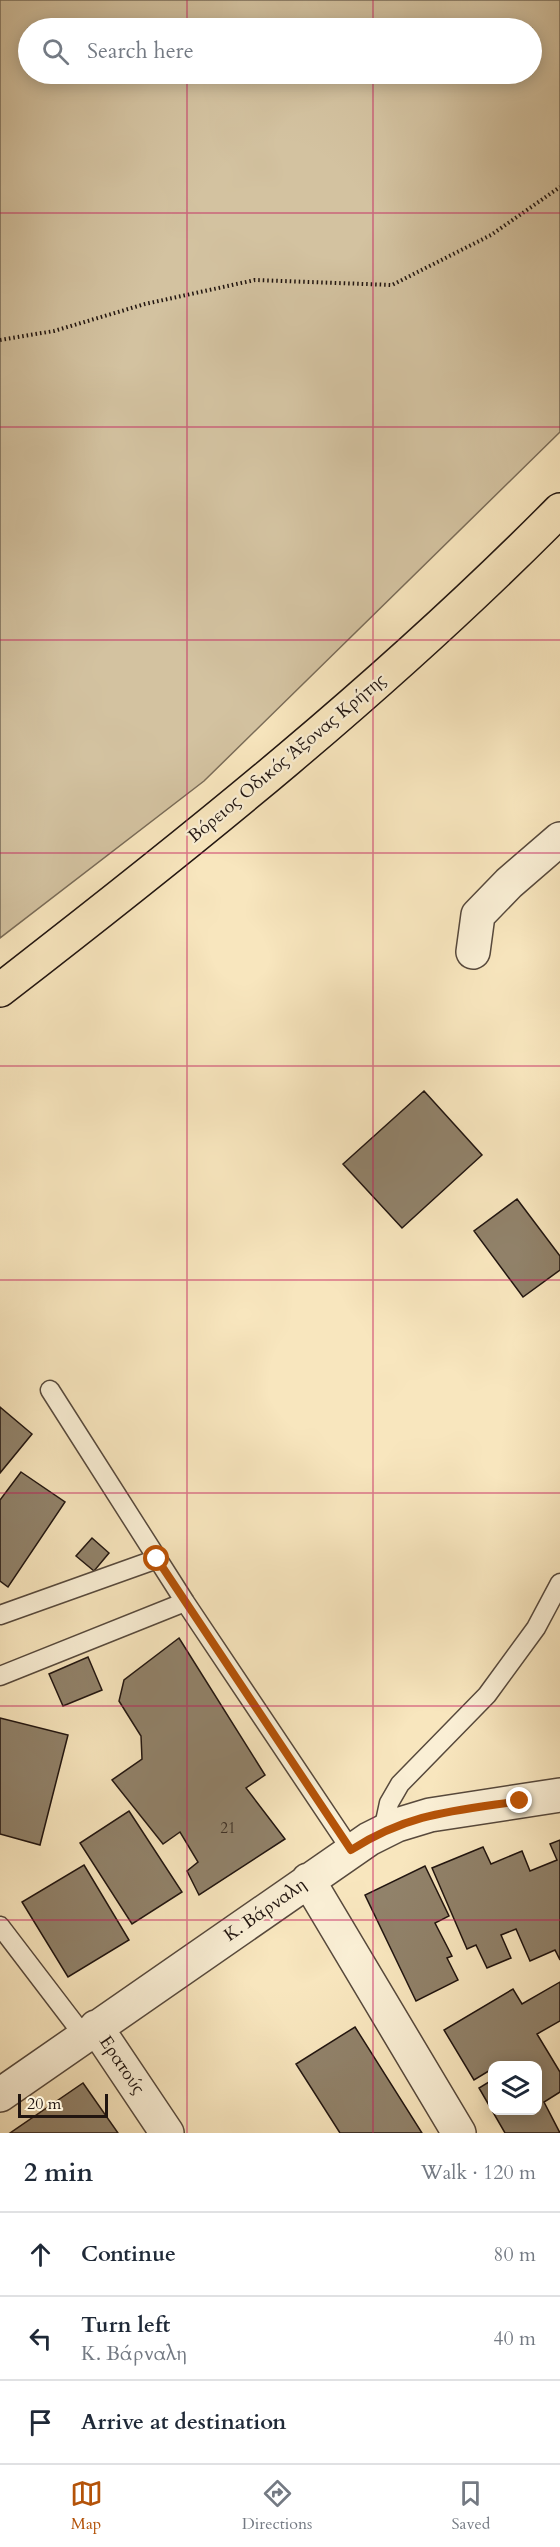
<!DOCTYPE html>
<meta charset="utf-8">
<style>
:root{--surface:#fff;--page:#f2f2f3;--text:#1f2937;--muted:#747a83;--line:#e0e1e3;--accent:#b45309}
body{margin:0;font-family:Cardo,serif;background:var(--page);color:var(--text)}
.controls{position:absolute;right:18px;bottom:18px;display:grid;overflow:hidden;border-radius:12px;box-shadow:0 3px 15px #0003}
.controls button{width:54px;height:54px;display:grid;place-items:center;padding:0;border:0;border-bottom:2px solid var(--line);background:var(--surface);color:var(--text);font:30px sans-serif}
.scale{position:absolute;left:18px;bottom:15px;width:90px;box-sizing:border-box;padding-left:6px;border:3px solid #211510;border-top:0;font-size:16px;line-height:21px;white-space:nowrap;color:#211510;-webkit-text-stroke:4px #faefd5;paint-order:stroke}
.stop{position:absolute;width:18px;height:18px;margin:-14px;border:4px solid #b45309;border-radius:50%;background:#fff}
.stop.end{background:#b45309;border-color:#fff;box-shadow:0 2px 6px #0008}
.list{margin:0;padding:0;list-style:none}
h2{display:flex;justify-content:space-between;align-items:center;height:78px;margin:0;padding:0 24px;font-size:26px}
h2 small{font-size:20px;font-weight:400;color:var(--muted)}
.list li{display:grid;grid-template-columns:39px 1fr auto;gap:18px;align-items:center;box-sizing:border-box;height:84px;padding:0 24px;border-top:2px solid var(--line)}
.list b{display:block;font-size:22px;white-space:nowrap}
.list p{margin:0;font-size:20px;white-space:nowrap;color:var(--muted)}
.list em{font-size:20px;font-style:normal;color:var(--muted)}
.icon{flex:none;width:33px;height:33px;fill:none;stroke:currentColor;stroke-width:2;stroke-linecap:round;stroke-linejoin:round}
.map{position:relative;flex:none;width:560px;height:2133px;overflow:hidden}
.search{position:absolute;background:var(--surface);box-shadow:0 3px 15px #0003;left:18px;right:18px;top:18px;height:66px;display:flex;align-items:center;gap:15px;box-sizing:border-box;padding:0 21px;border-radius:33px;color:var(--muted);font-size:22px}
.sheet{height:330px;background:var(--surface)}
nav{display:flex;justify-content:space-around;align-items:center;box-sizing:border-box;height:84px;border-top:2px solid var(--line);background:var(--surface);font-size:16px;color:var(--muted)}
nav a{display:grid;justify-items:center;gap:3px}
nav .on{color:var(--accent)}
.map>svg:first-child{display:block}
.green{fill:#d3c2a0;stroke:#7a6c58;stroke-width:1.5;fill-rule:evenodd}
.building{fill:#91826a;stroke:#211510;stroke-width:1.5}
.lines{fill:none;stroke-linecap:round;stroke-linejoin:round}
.service-casing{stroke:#57493c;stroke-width:21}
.minor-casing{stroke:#57493c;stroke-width:36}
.motorway-casing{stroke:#211510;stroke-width:36}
.path{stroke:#211510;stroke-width:4;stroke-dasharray:1.5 3;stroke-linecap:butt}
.service{stroke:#faefd5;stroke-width:18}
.minor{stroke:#faefd5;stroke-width:33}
.motorway{stroke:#f8e6be;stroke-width:33}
.route{stroke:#b45309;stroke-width:8}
.grid{fill:none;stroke:#c2185b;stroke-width:1.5;stroke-opacity:0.55}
.labels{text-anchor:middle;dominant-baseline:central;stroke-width:4.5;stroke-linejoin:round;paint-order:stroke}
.number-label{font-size:15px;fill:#3d3026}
.street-label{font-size:18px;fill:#211510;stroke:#faefd5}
</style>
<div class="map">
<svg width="560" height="2133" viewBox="0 0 560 2133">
<rect width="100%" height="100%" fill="#f8e6be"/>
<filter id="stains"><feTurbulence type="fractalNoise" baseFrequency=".00333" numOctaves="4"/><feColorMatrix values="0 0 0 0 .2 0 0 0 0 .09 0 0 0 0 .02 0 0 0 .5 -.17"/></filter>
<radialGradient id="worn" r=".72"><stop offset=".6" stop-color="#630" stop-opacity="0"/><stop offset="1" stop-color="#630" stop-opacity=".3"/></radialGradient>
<path class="green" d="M0,0h560v432l-356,349 -204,157zM28,28h504v46h-504z"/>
<path class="building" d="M424,1091l58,64 -80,73 -59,-64z
M517,1199l43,57v14l-37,27 -49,-66z
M0,1407l32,27 -32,39z
M21,1472l44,30 -57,85 -8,-6v-81z
M92,1538l17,15 -15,18 -18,-15z
M179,1638l86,137 -19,13 39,51 -86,56 -12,-24 11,-9 -18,-30 -17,12 -51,-64 30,-21 -1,-23 -22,-35 5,-21z
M88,1657l14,33 -39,16 -14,-32z
M0,1718l68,17 -28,110 -40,-11z
M129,1811l53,81 -50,32 -52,-81z
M560,1840v120l-5,-10 -25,11 -14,-32 -15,6 10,23 -24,10 -11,-23 -9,4 -35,-81 51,-21 8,17 31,-13 8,20 27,-11 -7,-16z
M84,1865l45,75 -61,37 -46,-75z
M425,1866l24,50 -14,7 17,33 -5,2 11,22 -42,21 -51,-106z
M560,1982v39l-23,13 23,38v20l-16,10 16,31h-55l-26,-45 13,-8v30h46v-44h-46v3l-18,11 -30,-50 69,-41 9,15z
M355,2027l67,106h-82l-44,-69z
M83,2083l35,50h-108z"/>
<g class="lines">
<g class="service-casing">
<path id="service" d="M50,1390l135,212 166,248
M0,1615l157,-56
M0,1676l185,-74
M383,1831l6,-28 11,-19 87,-89 49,-67 24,-45
M0,1926l84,110"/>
</g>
<g class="minor-casing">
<path id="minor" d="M473,952l5,-37 31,-32 51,-44
M308,1880l151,253
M96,2027l71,106
M0,2095l369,-256 28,-14 33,-10 130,-20"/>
</g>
<g class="motorway-casing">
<path id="motorway" d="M0,990c194,-150 387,-305 560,-480"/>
</g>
<path class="path" d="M0,340l54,-9 91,-27 110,-24 137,5 99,-50 69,-48"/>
<use href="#service" class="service"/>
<use href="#minor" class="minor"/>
<use href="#motorway" class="motorway"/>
</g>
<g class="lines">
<path class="route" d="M157,1559l194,291c58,-37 102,-39 169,-49"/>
</g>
<path class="grid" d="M187,0v28M373,0v28M187,74v2059M373,74v2059M0,213h560M0,427h560M0,640h560M0,853h560M0,1066h560M0,1280h560M0,1493h560M0,1706h560M0,1920h560"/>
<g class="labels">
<g class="number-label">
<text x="228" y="1828">21</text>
</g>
<g class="street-label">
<text transform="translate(287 758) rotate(-40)">Βόρειος Οδικός Άξονας Κρήτης</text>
<text transform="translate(265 1910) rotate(-35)">Κ. Βάρναλη</text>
<text transform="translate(122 2065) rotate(56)">Ερατούς</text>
</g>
</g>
<rect width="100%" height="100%" filter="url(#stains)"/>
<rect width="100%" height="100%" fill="url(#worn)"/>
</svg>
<div class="controls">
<button><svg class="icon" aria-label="layers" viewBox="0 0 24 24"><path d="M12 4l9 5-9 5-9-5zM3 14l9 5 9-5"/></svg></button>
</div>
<div class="scale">20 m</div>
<div class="stop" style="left:157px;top:1559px"></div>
<div class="stop end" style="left:520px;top:1801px"></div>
<div class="search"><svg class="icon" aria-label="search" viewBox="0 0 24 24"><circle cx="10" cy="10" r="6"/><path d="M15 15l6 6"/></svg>Search here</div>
</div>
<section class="sheet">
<h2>2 min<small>Walk · 120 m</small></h2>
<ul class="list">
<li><svg class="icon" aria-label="ahead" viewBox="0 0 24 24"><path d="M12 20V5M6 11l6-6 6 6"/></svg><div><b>Continue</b></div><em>80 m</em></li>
<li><svg class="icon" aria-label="left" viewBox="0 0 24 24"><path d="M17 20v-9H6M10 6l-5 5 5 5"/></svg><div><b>Turn left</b><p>Κ. Βάρναλη</p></div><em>40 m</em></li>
<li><svg class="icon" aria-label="arrive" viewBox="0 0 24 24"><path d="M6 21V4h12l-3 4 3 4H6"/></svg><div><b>Arrive at destination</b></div></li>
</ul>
</section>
<nav>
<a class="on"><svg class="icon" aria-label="map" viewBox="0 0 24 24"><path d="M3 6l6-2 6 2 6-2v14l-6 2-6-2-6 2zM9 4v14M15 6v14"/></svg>Map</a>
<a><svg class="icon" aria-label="directions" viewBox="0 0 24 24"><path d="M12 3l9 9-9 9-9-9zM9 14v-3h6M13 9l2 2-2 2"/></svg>Directions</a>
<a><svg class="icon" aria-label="saved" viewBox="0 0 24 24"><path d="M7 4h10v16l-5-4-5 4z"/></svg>Saved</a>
</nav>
